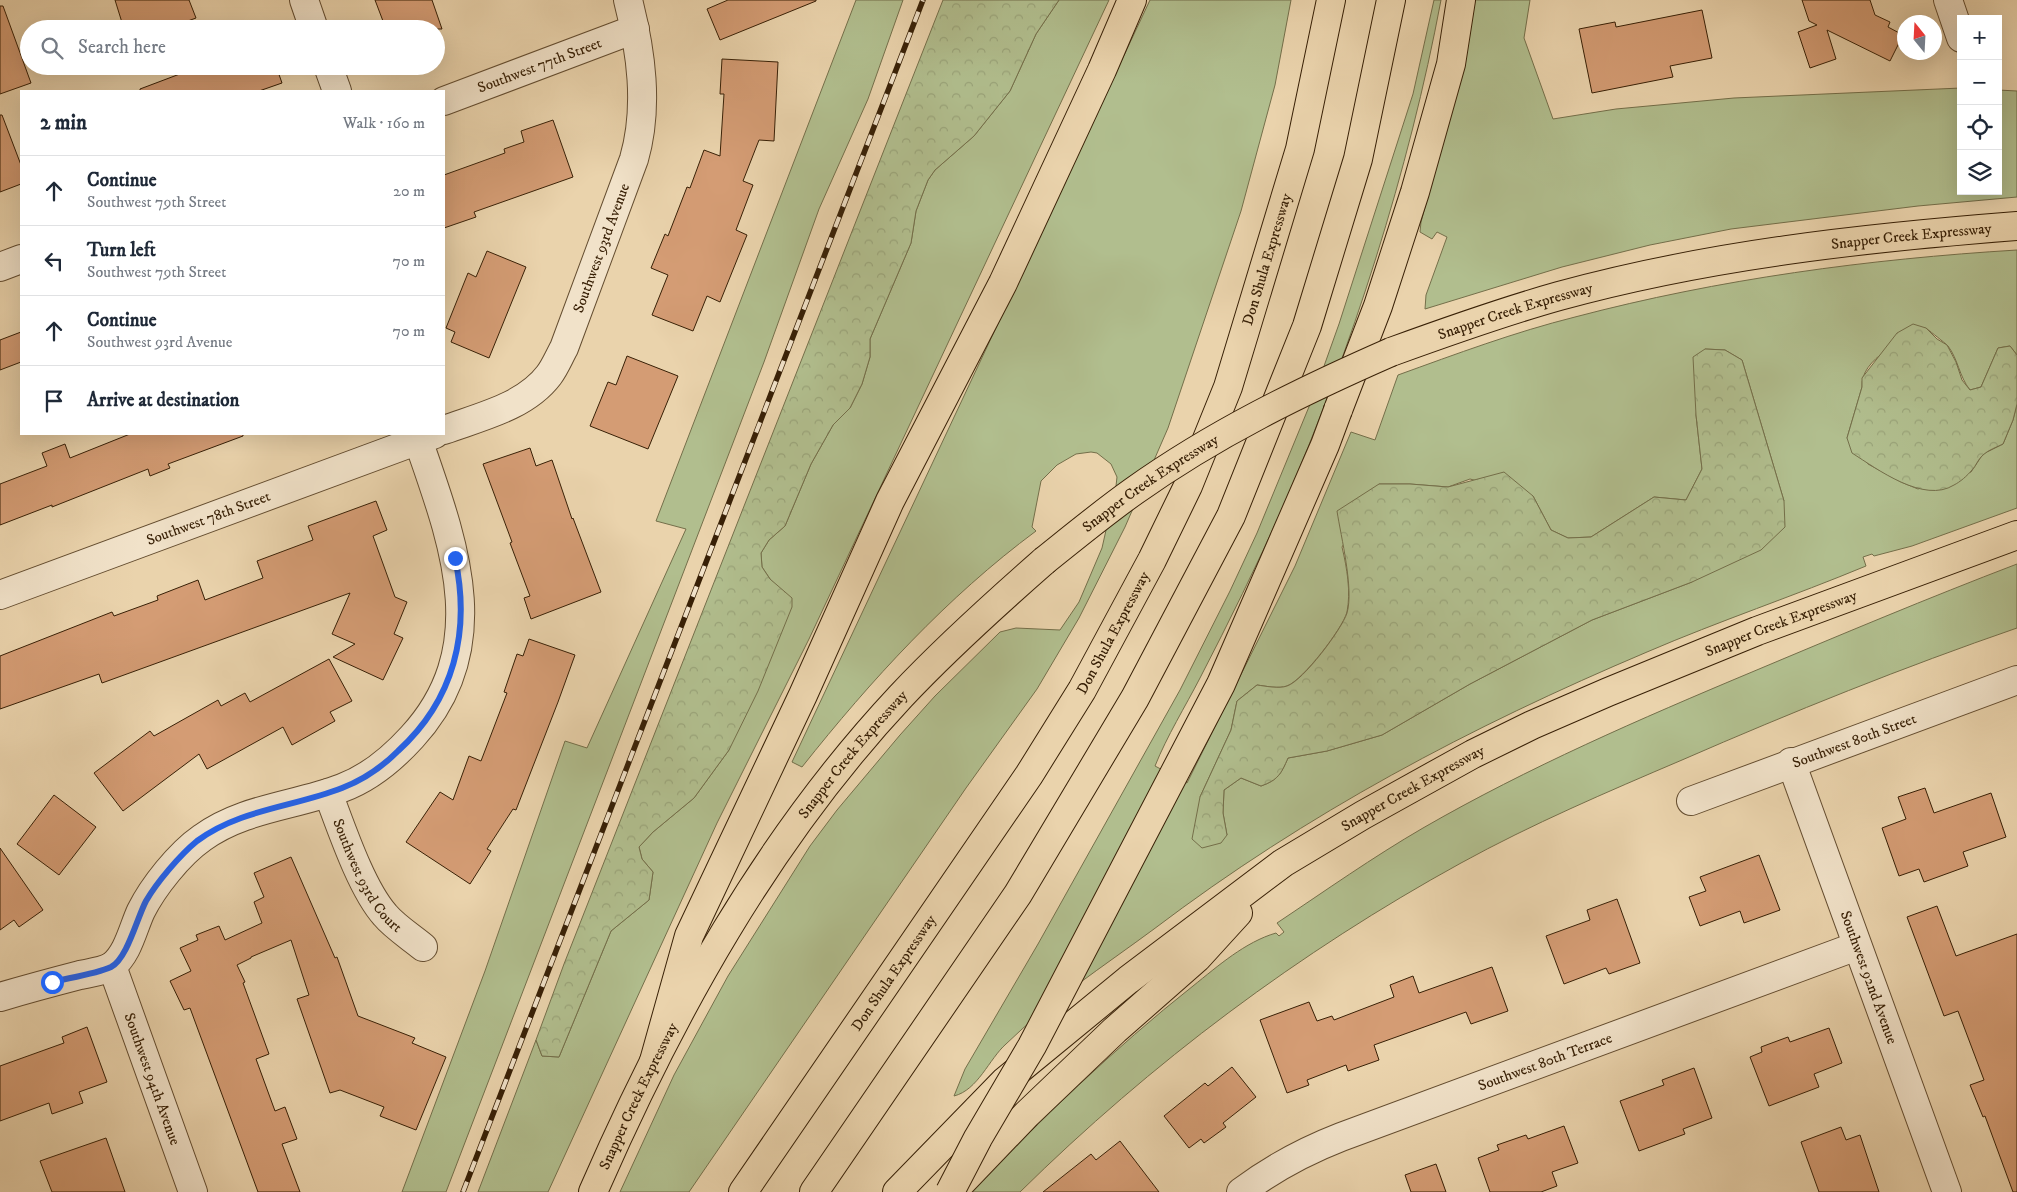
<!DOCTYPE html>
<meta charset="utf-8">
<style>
:root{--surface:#fff;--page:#f6f6f7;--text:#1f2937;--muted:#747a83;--line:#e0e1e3}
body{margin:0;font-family:"IM FELL DW Pica",serif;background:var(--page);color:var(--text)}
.controls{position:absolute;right:15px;top:15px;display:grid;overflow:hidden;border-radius:0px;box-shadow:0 5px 20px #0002}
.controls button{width:45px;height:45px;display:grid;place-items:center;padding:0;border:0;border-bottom:1px solid var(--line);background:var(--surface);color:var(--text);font:25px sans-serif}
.compass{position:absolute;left:1897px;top:15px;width:45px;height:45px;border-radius:50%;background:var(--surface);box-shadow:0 5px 20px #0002;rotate:342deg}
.stop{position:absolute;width:15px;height:15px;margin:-11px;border:4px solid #2563eb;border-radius:50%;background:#fff}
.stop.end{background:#2563eb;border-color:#fff;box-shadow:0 1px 5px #0008}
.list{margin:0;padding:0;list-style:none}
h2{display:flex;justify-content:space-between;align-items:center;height:65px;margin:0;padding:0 20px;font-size:21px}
h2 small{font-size:16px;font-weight:400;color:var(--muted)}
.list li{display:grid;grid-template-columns:32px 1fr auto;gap:15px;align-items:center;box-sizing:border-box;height:70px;padding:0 20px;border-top:1px solid var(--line)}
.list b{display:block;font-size:19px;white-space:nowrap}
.list p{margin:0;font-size:16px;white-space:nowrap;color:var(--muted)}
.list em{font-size:16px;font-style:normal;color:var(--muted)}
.icon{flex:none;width:28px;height:28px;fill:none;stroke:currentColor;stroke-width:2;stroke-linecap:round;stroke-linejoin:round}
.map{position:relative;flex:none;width:2017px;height:1192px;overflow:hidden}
.search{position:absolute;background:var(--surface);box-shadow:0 5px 20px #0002;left:20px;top:20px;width:425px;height:55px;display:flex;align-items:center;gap:12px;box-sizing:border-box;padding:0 18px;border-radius:28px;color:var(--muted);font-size:19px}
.panel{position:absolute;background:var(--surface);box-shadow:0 5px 20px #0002;left:20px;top:90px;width:425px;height:345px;border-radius:0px}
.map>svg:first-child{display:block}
.green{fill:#b1be8e;stroke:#746f4a;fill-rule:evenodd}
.forest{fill:url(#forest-crowns);stroke:#746f4a}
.building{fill:#d49c74;stroke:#382006}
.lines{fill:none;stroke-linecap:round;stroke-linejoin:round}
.minor-casing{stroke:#644d30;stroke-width:30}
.highway-casing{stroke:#382006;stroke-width:30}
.minor{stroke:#f1e2c9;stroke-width:28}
.highway{stroke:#ead3ac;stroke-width:28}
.rail-casing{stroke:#382006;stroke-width:5.5}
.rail{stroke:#f1e2c9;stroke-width:4;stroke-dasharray:11;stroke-linecap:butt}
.highway-bridge-casing{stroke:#382006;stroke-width:30;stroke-linecap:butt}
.highway-bridge{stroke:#ead3ac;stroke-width:28}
.route{stroke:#2563eb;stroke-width:6}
.labels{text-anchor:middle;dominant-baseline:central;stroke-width:4;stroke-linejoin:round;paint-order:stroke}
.street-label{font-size:15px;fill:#382006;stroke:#f1e2c9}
</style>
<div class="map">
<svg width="2017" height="1192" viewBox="0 0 2017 1192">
<defs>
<pattern id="forest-crowns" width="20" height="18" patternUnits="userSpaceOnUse" patternTransform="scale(1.25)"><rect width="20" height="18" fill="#b1be8e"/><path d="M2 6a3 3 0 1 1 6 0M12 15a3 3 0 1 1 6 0" fill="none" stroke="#99a379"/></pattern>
</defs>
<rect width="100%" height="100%" fill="#ead3ac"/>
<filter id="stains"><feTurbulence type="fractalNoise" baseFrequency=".004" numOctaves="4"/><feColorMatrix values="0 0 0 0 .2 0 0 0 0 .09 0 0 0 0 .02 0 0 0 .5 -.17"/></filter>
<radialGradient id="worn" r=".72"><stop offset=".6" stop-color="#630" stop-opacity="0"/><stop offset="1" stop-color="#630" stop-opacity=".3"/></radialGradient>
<path class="green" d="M856,0h47l-35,99 -49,110 -55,153 -318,830h-44l83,-221 80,-230 22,7 99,-219 -30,-8z
M1059,0h50l-300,639 -92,184 -169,369h-70l58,-152 6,16 17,1 52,-126 38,-31 4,-28 -11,-13 -3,-12 14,-15 41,-34 35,-48 49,-163 -8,-8 -8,-12 -1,-14 8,-13 16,-14 26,-62 22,-39 17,-17 12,-24 8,-27v-18l41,-96 5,-32 12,-31 7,-10 39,-34 36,-45 26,-57z
M1150,0h141l-16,85 -34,126 -73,217 -43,99 -46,91 -42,71 -71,99 -277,404h-69l54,-117 54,-99 82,-130 27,-36 63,-75 35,-39 65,-64 16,-4 44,2 19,-28 23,-54 14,-62 1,-9 -6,-13 -14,-11 -6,-1 -15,2 -19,11 -16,16 -9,46 4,4c-89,66 -165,149 -234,236l-10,-5z
M1434,0h7c-32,171 -89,348 -158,507 -26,58 -54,115 -83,171 -15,29 -33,58 -45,88l32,17 108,-217 56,-134 24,8 23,-65c58,-21 117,-43 177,-58 144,-38 294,-58 442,-67v105l-7,-9 -12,2 -17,39 -11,3c-11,-14 -12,-31 -22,-44 -4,-4 -16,-13 -22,-18 -21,12 -66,30 -64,59l-15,51 21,26 33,18 17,7 53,-17 12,-18 20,-10 10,-24 4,-16v104l-105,38 -38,10 -2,-2 -9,3 3,9c-72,30 -147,55 -219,86 -177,75 -340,161 -493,277 -50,37 -104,72 -148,115 -17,15 -28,46 -52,52l11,-27 73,-125 142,-254 50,-99 27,-58 56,-136 26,-73 74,-230zM1705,349l20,1 17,10 42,141 -92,81 -100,38 -122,64 -88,51 -55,16 -39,7c-7,16 -10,22 -27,28l-20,-8 -17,12 -1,23 4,22 -27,-38 31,-67 6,-29 20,-16c8,1 22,4 30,1 16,-6 56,-58 60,-74 4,-20 0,-44 -5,-65l37,-63h31l38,3 22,-8 63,17 18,34 17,8 23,-1 63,-40 32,3 16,-31 -6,-54z
M1475,0h55l-6,38 29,81 63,-10 118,-11 227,-10v103h37v-101l19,1v106l-99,9 -187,23 -81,16 -88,22 -137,42 1,-14 21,-58 -10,-5 -5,7 -12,-7 1,-10 39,-146z
M2017,564v64c-113,39 -225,84 -335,132 -75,32 -150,64 -221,103 -162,89 -310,200 -441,329h-50c71,-72 143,-143 223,-206 25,-20 52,-44 83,-53l3,3 5,-4 -7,-9c48,-32 96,-66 146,-95 106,-61 217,-109 329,-156 88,-37 176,-74 265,-108z"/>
<path class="forest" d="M943,0h116l-23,34 -26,57 -36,45 -39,34 -7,10 -12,31 -5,32 -41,96v18l-8,27 -12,24 -17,17 -22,39 -26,62 -16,14 -8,13 1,14 8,12 22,19v9l-34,84 -29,59 -35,48 -41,34 -14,15 3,12 11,13 -4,28 -38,31 -52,126 -17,-1 -6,-16 28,-76z
M1913,324l13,4 11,11 10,6 9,17 6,18 8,10 11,-3 17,-39 12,-2 7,9v49l-4,16 -10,24c-6,3 -15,6 -20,11 -5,4 -7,11 -11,15 -5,6 -12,12 -18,15 -30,19 -77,-16 -102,-32l-5,-15 15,-51v-9l35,-45z
M1705,349l20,1 17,10 42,141 1,26 -24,23 -69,32 -100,38 -122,64 -88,51 -55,16 -39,7c-7,16 -10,22 -27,28l-20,-8 -17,12 -1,23 4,22 -6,8 -19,5 -10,-9 8,-42 31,-67 6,-29 20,-16c8,1 22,4 30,1 16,-5 55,-57 60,-73 7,-24 -6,-76 -10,-102l42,-27h31l38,3 56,-15 29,24 18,34 17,8 23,-1 63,-40 32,3 16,-31 -6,-54 -3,-58z"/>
<path class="building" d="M115,0h74l7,18 -30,11h-42z
M375,0h57l10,29h-56z
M728,0h88v1l-96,39 -13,-31z
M1802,0h68l5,15 15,7 -2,5 15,8 -13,26 -63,-31 9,29 -26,9 -12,-36 19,-7 -8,-4z
M0,6h3l28,77 -31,11z
M1702,10l10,48 -42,8 3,11 -81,16 -13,-64 36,-7 1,5z
M722,59l56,3 -4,79 -15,-1 -16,41 10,4 -17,45 11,5 -27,67 -13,-6 -14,35 -41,-16 16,-40 -17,-7 14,-34 3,2 19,-49 3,1 14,-38 16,6 4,-62h-4z
M201,66h75l6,17 -23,8h-119v-2z
M0,115h2l19,50v19l-21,8z
M553,120l20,57 -99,35 2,5 -32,11v-53l61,-22 -1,-4 20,-7 -3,-11z
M487,251l39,16 -37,91 -38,-16 4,-10 -9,-4 22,-55 8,4z
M21,332v30l-21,8v-30z
M627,356l51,20 -30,73 -58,-23 18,-44 8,3z
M130,434h113v2l-75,28 2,4 -20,8 -2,-7 -96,38v-2l-52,20v-41l47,-18 -5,-13 23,-9 5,14z
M530,448l6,18 16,-6 20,59 1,-1 28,74 -70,27 -7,-21 6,-2 -20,-53 2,-1 -29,-78z
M376,501l11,29 -14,6 22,61 12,5 -13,32 9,4 -20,42 -50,-23 22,-13 -23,-10 18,-41 -248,90 -3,-9 -99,35v-53l112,-44 2,4 44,-16 -1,-4 41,-16 7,20 58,-22 -6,-17 56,-21 -5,-14z
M529,639l46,16 -17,47 -42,108 -3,-1 -26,40 4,2 -21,33 -64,-42 34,-50 13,8 16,-44 12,5 26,-68 -3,-1 13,-38 6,2z
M329,659l23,42 -22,11 5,9 -43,24 -9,-18 -76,42 -8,-15 -76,57 -29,-38 56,-42 4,5 64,-36 3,6 24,-13 5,9z
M1925,788l9,25 57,-20 15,44 -43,15 5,14 -44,16 -5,-13 -20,7 -17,-48 24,-9 -8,-22z
M54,795l42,32 -37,48 -42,-31z
M0,848l43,62 -24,17 -5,-7 -14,10z
M1759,855l21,55 -36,13 -4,-12 -40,15 -11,-29 17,-6 -6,-14z
M291,857l44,101 2,-1 21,59 57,22 -3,5 34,14 -30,73 -36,-14 4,-9 -44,-17 -10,3 -33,-94 12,-4 -18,-55 -40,17v1l-14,7 8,17 -2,1 26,71 -13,5 19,52 10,-4 12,32 -15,5 18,48h-42l-68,-184 -6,2 -14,-29 21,-10 -11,-23 18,-8 -2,-5 23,-9 6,14 37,-17 -8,-21 10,-5 -10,-24z
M1617,899l23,64 -31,11 -3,-6 -42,16 -18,-48 44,-16 -3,-10z
M1937,906l19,50 61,-22v258h-4l-28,-76 -2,1 -13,-32 14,-5 -26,-69 -14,5 -37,-99z
M1492,967l16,44 -37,13 -5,-12 -92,33 5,15 -31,11 -2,-6 -39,15 2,5 -22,8 -27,-73 49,-18 8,19 15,-5 2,4 60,-23 -4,-12 23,-9 6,17z
M87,1027l20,55 -28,10 4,11 -31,11 -3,-11 -49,18v-55l64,-23 -2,-6z
M1829,1028l13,35 -28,11 5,13 -50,19 -19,-49 12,-5 -1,-5 27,-10 2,5z
M1232,1067l24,30 -33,26 3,4 -22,16 -3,-4 -12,9 -25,-32 41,-33 3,3z
M1694,1068l18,50 -29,11 2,5 -46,17 -19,-50 44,-16 -2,-5z
M1564,1126l14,37 -26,9 5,14 -16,6h-51l-12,-34 21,-8 -2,-5 29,-10 2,4z
M1841,1127l5,13 14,-5 19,57h-60l-18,-50z
M106,1138l19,54h-73l-12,-31z
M1120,1141l39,51h-116l48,-38 5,6z
M1436,1164l10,28h-35l-6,-17z"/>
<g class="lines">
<g class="minor-casing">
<g id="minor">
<path d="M304,0l10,29"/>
<path d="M1948,0l13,38"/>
<path d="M328,66l9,25"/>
<path id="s1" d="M444,101l191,-72"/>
<path d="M0,267l21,-8"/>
<path id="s2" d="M444,430c35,-13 81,-23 105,-55 6,-8 10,-18 15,-27l70,-189c15,-52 7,-108 -6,-159"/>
<path id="s3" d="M0,595l435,-161"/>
<path id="s4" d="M1791,762l156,430"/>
<path id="s5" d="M328,793c13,34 33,95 57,122 10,12 26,22 38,32"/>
<path id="s6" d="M1691,801l326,-121"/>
<path id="s7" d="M112,966l81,226"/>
<path d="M0,997c27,-8 53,-15 80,-22 9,-2 25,-4 32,-9 16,-12 21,-38 29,-55 12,-24 38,-57 61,-73 41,-30 93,-32 140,-50 27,-10 50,-29 70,-51 83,-90 41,-196 6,-297"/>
<path id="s8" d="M1241,1192c32,-24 64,-41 100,-55l516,-191"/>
</g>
</g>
<g class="highway-casing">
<g id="highway">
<path id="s9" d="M1391,352c55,-20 111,-40 168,-56 149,-41 304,-58 458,-70"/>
<path d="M1338,410l40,-104 37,-114 36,-128 10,-64"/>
<path d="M654,1061l35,-125 114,-241 87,-194 113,-218 99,-213 30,-70"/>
<path d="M956,1188l71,-74 88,-84 82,-72 41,-45"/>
<path id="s10" d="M593,1192c78,-179 174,-353 308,-496 45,-48 94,-92 143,-135"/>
<path id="s11" d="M743,1192l286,-417 53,-85 70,-130 36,-74 40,-99 72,-238 31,-149"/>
<path d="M814,1192l204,-298 117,-196 96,-182 76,-190 51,-167 33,-159"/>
<path id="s12" d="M897,1192l108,-111 123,-101 155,-117 80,-48 110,-61 59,-29 76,-33 149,-61 260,-96"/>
</g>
</g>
<use href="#minor" class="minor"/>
<use href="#highway" class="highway"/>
<g class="rail-casing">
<path id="rail" d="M463,1192l460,-1192"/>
</g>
<use href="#rail" class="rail"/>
<g class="highway-bridge-casing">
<g id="highway-bridge">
<path id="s13" d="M1044,561c30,-24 59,-48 90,-70 80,-57 168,-100 257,-139"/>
<path d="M950,1192l28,-54 54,-92 189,-362 104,-239 13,-35"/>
</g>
</g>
<use href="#highway-bridge" class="highway-bridge"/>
</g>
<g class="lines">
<path class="route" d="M52,982c16,-4 44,-8 59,-15 16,-8 26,-49 35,-66 11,-19 34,-46 51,-60 43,-32 97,-34 145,-53 21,-8 40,-21 56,-37 56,-51 73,-119 57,-193"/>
</g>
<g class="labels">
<g class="street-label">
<text stroke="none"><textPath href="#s1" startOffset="102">Southwest 77th Street</textPath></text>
<text stroke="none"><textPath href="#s9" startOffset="535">Snapper Creek Expressway</textPath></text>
<text stroke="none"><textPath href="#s2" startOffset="258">Southwest 93rd Avenue</textPath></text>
<text stroke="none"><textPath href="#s11" startOffset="1076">Don Shula Expressway</textPath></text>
<text stroke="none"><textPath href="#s9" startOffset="131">Snapper Creek Expressway</textPath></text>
<text stroke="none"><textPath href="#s13" startOffset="132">Snapper Creek Expressway</textPath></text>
<text stroke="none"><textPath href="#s3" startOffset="222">Southwest 78th Street</textPath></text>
<text stroke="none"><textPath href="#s12" startOffset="1062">Snapper Creek Expressway</textPath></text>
<text stroke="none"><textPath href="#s11" startOffset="671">Don Shula Expressway</textPath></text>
<text stroke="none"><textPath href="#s6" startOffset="174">Southwest 80th Street</textPath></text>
<text stroke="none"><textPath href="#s10" startOffset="511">Snapper Creek Expressway</textPath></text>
<text stroke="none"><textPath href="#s12" startOffset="658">Snapper Creek Expressway</textPath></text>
<text stroke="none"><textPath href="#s5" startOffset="92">Southwest 93rd Court</textPath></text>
<text stroke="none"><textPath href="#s11" startOffset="266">Don Shula Expressway</textPath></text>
<text stroke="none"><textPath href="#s4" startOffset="229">Southwest 92nd Avenue</textPath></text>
<text stroke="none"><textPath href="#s8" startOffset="332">Southwest 80th Terrace</textPath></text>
<text stroke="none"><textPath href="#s7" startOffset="120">Southwest 94th Avenue</textPath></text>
<text stroke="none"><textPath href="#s10" startOffset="106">Snapper Creek Expressway</textPath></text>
</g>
</g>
<rect width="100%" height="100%" filter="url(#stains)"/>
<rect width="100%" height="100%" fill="url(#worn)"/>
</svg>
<div class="controls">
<button>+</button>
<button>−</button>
<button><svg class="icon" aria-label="locate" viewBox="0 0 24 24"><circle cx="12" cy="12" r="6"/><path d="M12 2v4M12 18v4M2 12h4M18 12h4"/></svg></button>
<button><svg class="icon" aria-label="layers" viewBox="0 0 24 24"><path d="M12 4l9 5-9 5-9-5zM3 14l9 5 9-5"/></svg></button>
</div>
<svg class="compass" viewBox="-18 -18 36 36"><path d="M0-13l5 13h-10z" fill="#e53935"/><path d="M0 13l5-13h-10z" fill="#747a83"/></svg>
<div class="stop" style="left:52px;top:982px"></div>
<div class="stop end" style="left:455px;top:558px"></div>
<div class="search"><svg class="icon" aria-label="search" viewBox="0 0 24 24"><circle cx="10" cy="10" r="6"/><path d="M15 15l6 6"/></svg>Search here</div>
<section class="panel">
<h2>2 min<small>Walk · 160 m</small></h2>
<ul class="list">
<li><svg class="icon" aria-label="ahead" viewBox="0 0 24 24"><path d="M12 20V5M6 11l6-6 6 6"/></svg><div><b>Continue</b><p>Southwest 79th Street</p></div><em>20 m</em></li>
<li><svg class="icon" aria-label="left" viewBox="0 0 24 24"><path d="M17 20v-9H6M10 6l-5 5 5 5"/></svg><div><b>Turn left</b><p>Southwest 79th Street</p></div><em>70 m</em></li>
<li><svg class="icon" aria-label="ahead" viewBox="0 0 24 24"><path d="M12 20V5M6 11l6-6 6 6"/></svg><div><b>Continue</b><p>Southwest 93rd Avenue</p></div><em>70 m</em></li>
<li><svg class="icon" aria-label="arrive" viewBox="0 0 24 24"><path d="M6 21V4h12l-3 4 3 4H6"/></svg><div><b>Arrive at destination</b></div></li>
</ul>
</section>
</div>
